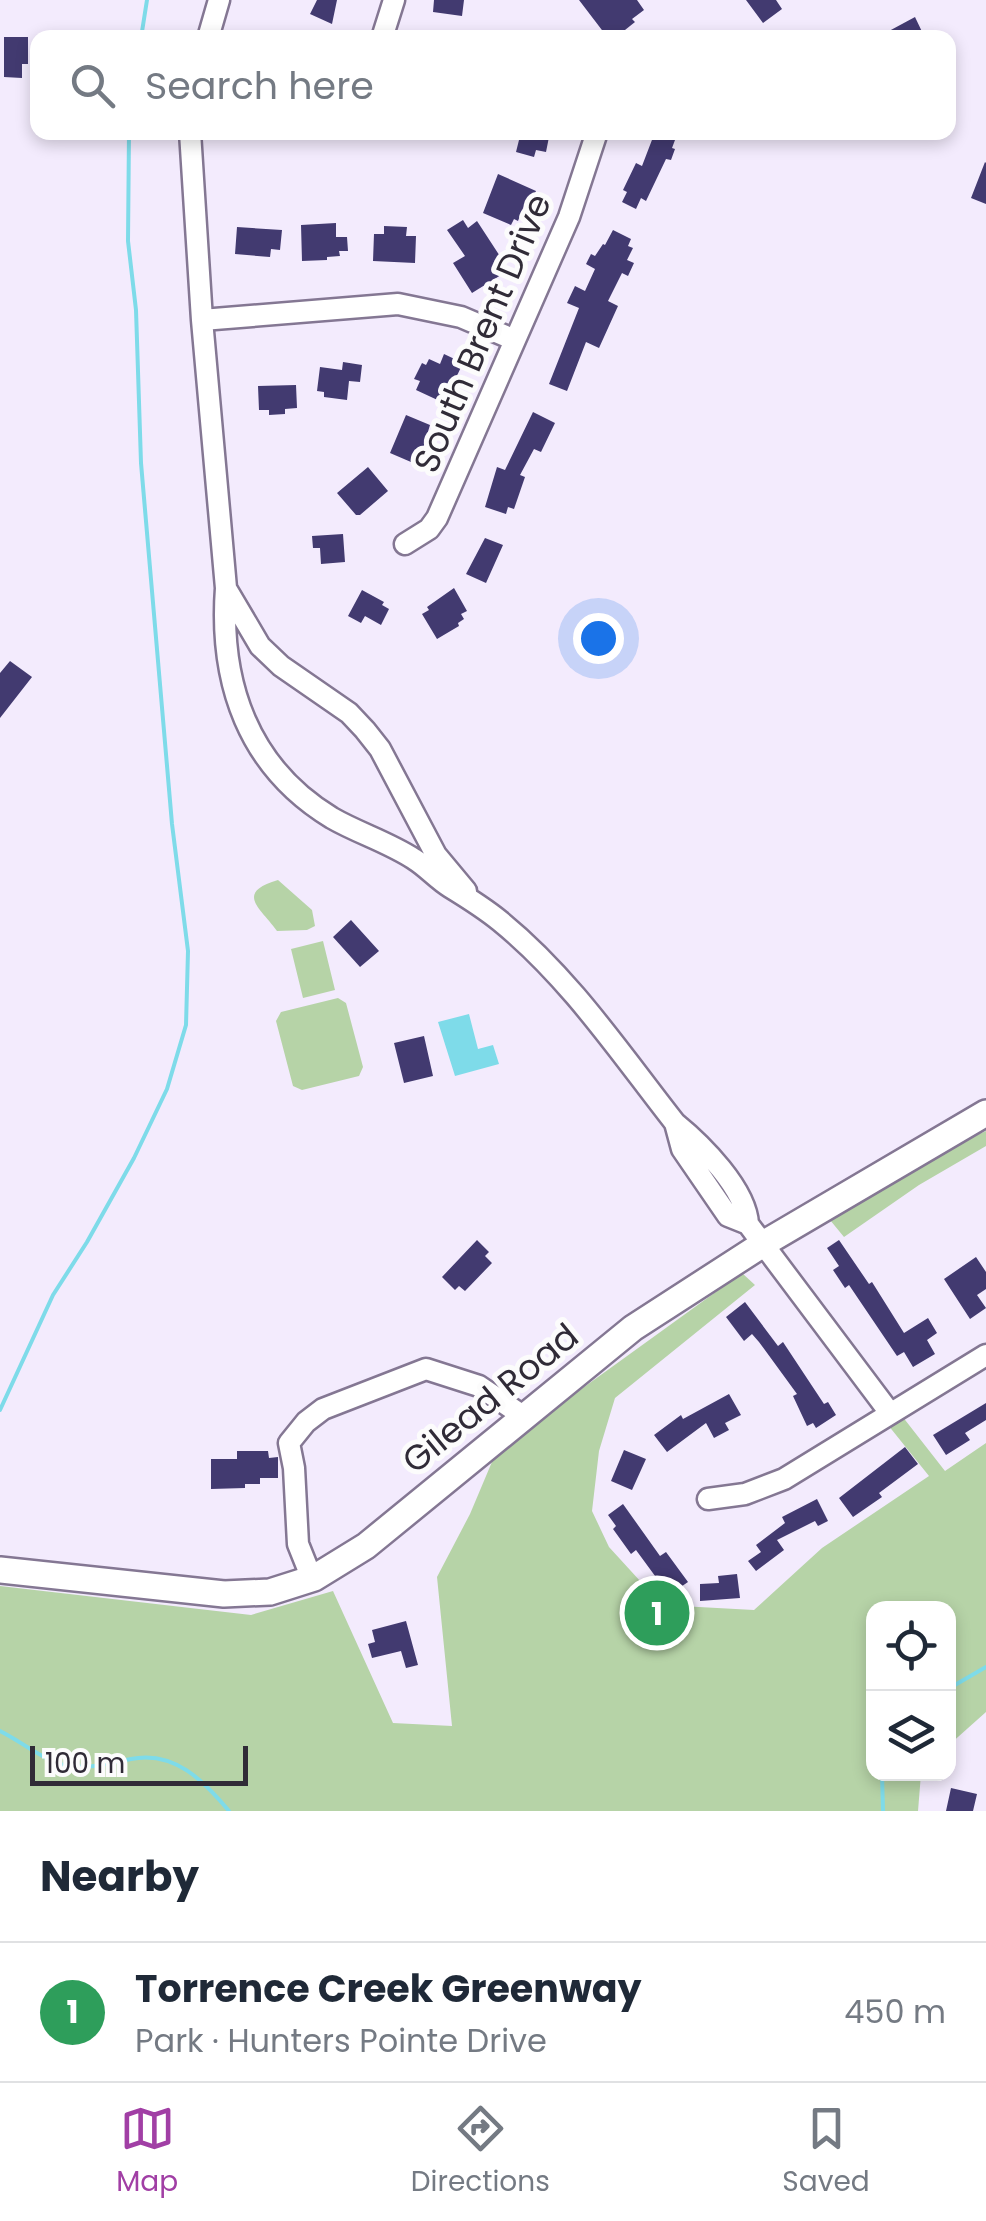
<!DOCTYPE html>
<meta charset="utf-8">
<style>
:root{--surface:#fff;--page:#f2f2f3;--text:#1f2937;--muted:#747a83;--line:#e0e1e3;--accent:#a13fa5}
body{margin:0;font-family:Poppins,sans-serif;background:var(--page);color:var(--text)}
.controls{position:absolute;right:30px;bottom:30px;display:grid;overflow:hidden;border-radius:20px;box-shadow:0 5px 15px #0003}
.controls button{width:90px;height:90px;display:grid;place-items:center;padding:0;border:0;border-bottom:2px solid var(--line);background:var(--surface);color:var(--text);font:50px sans-serif}
.scale{position:absolute;left:30px;bottom:25px;width:218px;box-sizing:border-box;padding-left:10px;border:5px solid #302b37;border-top:0;font-size:28px;line-height:35px;white-space:nowrap;color:#302b37;-webkit-text-stroke:8px #fcfcfc;paint-order:stroke}
.you{position:absolute;left:598px;top:638px;width:35px;height:35px;margin:-25px;border:8px solid #fff;border-radius:50%;background:#1a73e8;box-shadow:0 0 0 15px #1a73e833}
.badge{display:grid;place-items:center;width:65px;height:65px;border-radius:50%;background:var(--accent);color:#fff;font-size:32px;font-weight:700}
.pin{position:absolute;translate:-50% -50%;border:5px solid #fff;box-shadow:0 2px 10px #0006}
.list{margin:0;padding:0;list-style:none}
h2{display:flex;justify-content:space-between;align-items:center;height:130px;margin:0;padding:0 40px;font-size:42px}
h2 small{font-size:32px;font-weight:400;color:var(--muted)}
.list li{display:grid;grid-template-columns:65px 1fr auto;gap:30px;align-items:center;box-sizing:border-box;height:140px;padding:0 40px;border-top:2px solid var(--line)}
.list b{display:block;font-size:38px;white-space:nowrap}
.list p{margin:0;font-size:32px;white-space:nowrap;color:var(--muted)}
.list em{font-size:32px;font-style:normal;color:var(--muted)}
.icon{flex:none;width:55px;height:55px;fill:none;stroke:currentColor;stroke-width:2;stroke-linecap:round;stroke-linejoin:round}
.map{position:relative;flex:none;width:986px;height:1811px;overflow:hidden}
.search{position:absolute;background:var(--surface);box-shadow:0 5px 15px #0003;left:30px;right:30px;top:30px;height:110px;display:flex;align-items:center;gap:25px;box-sizing:border-box;padding:0 35px;border-radius:20px;color:var(--muted);font-size:38px}
.sheet{height:270px;background:var(--surface)}
nav{display:flex;justify-content:space-around;align-items:center;box-sizing:border-box;height:140px;border-top:2px solid var(--line);background:var(--surface);font-size:28px;color:var(--muted)}
nav a{display:grid;justify-items:center;gap:5px}
nav .on{color:var(--accent)}
.map>svg:first-child{display:block}
.green{fill:#b6d3a7}
.water{fill:#7edbe9}
.lines{fill:none;stroke-linecap:round;stroke-linejoin:round}
.stream{stroke:#7edbe9;stroke-width:4}
.building{fill:#423a70}
.minor-casing{stroke:#847793;stroke-width:25}
.major-casing{stroke:#847793;stroke-width:30}
.minor{stroke:#fff;stroke-width:20}
.major{stroke:#fff;stroke-width:25}
.labels{text-anchor:middle;dominant-baseline:central;stroke-width:10;stroke-linejoin:round;paint-order:stroke}
.street-label{font-size:35px;fill:#302b37;stroke:#fcfcfc}
</style>
<div class="map">
<svg width="986" height="1811" viewBox="0 0 986 1811">
<rect width="100%" height="100%" fill="#f3ebfd"/>
<path class="green" d="M278,880l34,30 3,16 -8,4 -30,1c-16,-23 -43,-38 1,-51z
M323,941l12,49 -32,8 -12,-49z
M338,998l8,5 17,64 -4,9 -57,14 -9,-4 -17,-65 5,-9z
M986,1131v15l-67,39 -75,52 -14,-17 116,-71z
M742,1273l13,12 -140,113 -16,53 -7,60 17,36 53,58 92,5 68,-62 107,-72 -41,-51 14,-9 43,55 41,-28v269l-37,33 -1,-137h-74v166h47l-3,37h-918v-225l251,29 82,-24 60,132 59,3 -15,-149 33,-63 27,-64z"/>
<path class="water" d="M469,1014l9,35 15,-4 6,19 -44,12 -17,-54z"/>
<g class="lines">
<path class="stream" d="M141,38l6,-38
M0,1410l53,-115 34,-53 47,-84 33,-69 19,-64 2,-74 -16,-127 -31,-361 -5,-153 -8,-69 1,-109
M948,1689l38,-22
M0,1731c21,10 46,32 70,35 21,3 40,-3 61,-7 43,-9 73,22 98,52
M882,1774l1,37"/>
</g>
<path class="building" d="M317,0h20l-5,24 -22,-10z
M434,0h30l-2,16 -29,-4z
M579,0h58l7,10 -12,9 3,3 -20,16h-7z
M746,0h30l6,9 -19,14z
M915,17l10,21h-49z
M4,37h24v27h-6v14l-18,-1z
M521,132h29l-4,20 -10,-2 -2,7 -18,-5z
M655,132h23l-6,16 3,1 -4,11 -5,-1 -20,42 -5,-3 -5,11 -14,-7 5,-10 -4,-2 13,-27 6,3z
M985,162l1,1v41l-15,-6z
M498,174l38,17 -6,14 -5,-2 -7,18 -4,-2 -3,6 -28,-12z
M463,220l5,8 9,-7 32,49 -37,23 -19,-30 12,-7 -18,-26z
M336,223v14h11l1,14h-9l1,5 -13,1v3l-25,1 -1,-36z
M384,226l23,1 -1,9h10l-1,27 -42,-2 1,-27h10z
M237,227l45,3 -2,20 -9,-1 -1,8 -35,-3z
M613,230l18,9 -3,7 5,2 -6,12 7,3 -6,13 -6,-3 -14,28 10,5 -19,42 -13,-6 -19,49 -18,-7 30,-76 -12,-5 8,-17 10,5 10,-22 -9,-5 5,-10 4,2 8,-12 2,1z
M444,354l19,9 -19,40 -28,-13 4,-9 -6,-2 8,-16 4,2 3,-6 11,5z
M343,362l19,3 -2,17 -11,-1 -2,19 -23,-3v-5l-7,-1 3,-24 22,3z
M296,385l1,23 -12,1v5l-16,1v-5h-10l-1,-24z
M533,412l22,11 -14,29 -7,-3 -14,26 5,2 -11,32 -6,-2 -2,7 -21,-7 12,-40 8,3z
M406,415l24,10 -12,40 -28,-12z
M368,467l20,24 -28,24h-4l-19,-22z
M343,534l2,28 -24,2 -1,-16h-7l-1,-12z
M485,538l18,7 -17,38 -20,-9z
M454,588l13,23 -6,3 3,5 -6,4 1,3 -22,13 -15,-25 7,-4 -2,-3z
M362,590l22,12 -2,3 7,4 -8,16 -16,-9 -4,7 -13,-7z
M10,661l22,16 -32,41v-45z
M351,920l28,31 -19,16 -27,-30z
M424,1036l9,40 -29,7 -10,-40z
M477,1240l12,12 -4,4 7,7 -27,28 -6,-5 -4,4 -13,-13z
M839,1240l30,44 3,-2 32,51 24,-15 9,15 -10,7 8,14 -22,13 -9,-15 -7,4 -48,-71 -4,3 -12,-18 6,-4 -12,-18z
M976,1257l10,15v17l-9,6 9,13 -16,11 -26,-40z
M745,1302l33,44 5,-4 41,62 4,-2 8,13 -20,13 -3,-5 -6,3 -14,-30 4,-2 -38,-52 -7,-8 -8,7 -18,-24z
M729,1394l12,21 -16,8 4,7 -15,8 -8,-15 -39,29 -13,-17 27,-20 2,4z
M986,1403v17l-21,13 5,7 -24,15 -13,-20z
M905,1447l13,17 -39,29 3,4 -29,20 -14,-19z
M624,1450l22,9 -14,31 -21,-9z
M237,1451h31l1,7 9,-1v21h-18v6h-15v4l-34,1v-30h26z
M817,1499l11,22 -10,5 -3,-5 -38,19 7,10 -28,21 -8,-10 13,-9 -5,-7 29,-22 -3,-6z
M623,1504l37,52 6,-4 22,30 -19,13 -33,-45 -5,4 -18,-25 3,-3 -8,-11z
M737,1574l3,24 -40,3v-17l19,-1 -1,-7z
M406,1621l12,44 -12,3 -5,-17 -29,7 -4,-14 7,-2 -3,-12z
M951,1788l26,6 -4,17h-27z"/>
<g class="lines">
<g class="minor-casing">
<path id="minor" d="M208,38l11,-38
M382,38l12,-38
M190,132l12,188 24,268c-7,95 22,179 106,230 26,15 56,24 82,41 13,8 23,20 36,28 18,11 34,21 50,34 70,57 120,132 175,202 27,22 71,66 73,101
M202,320l196,-16 63,13 54,23
M405,544l24,-15 8,-11 132,-301 28,-85
M227,590l33,56 21,20 68,47 16,17 15,19 56,106 30,36
M675,1123l7,26 46,67 20,8 142,189
M708,1499l37,-5 39,-15 202,-124
M312,1579l-14,-35 -4,-76 -5,-25 17,-21 17,-13 103,-40 53,17 44,30"/>
</g>
<g class="major-casing">
<path id="major" d="M0,1570l224,24 46,-2 44,-14 52,-32 267,-218 130,-84 223,-131"/>
</g>
<use href="#minor" class="minor"/>
<use href="#major" class="major"/>
</g>
<g class="labels">
<g class="street-label">
<text transform="translate(482 333) rotate(-67)">South Brent Drive</text>
<text transform="translate(490 1398) rotate(-39)">Gilead Road</text>
</g>
</g>
</svg>
<div class="controls">
<button><svg class="icon" aria-label="locate" viewBox="0 0 24 24"><circle cx="12" cy="12" r="6"/><path d="M12 2v4M12 18v4M2 12h4M18 12h4"/></svg></button>
<button><svg class="icon" aria-label="layers" viewBox="0 0 24 24"><path d="M12 4l9 5-9 5-9-5zM3 14l9 5 9-5"/></svg></button>
</div>
<div class="scale">100 m</div>
<div class="you"></div>
<div class="pin badge" style="left:657px;top:1613px;background:#2e9e5b">1</div>
<div class="search"><svg class="icon" aria-label="search" viewBox="0 0 24 24"><circle cx="10" cy="10" r="6"/><path d="M15 15l6 6"/></svg>Search here</div>
</div>
<section class="sheet">
<h2>Nearby<small></small></h2>
<ul class="list">
<li><span class="badge" style="background:#2e9e5b">1</span><div><b>Torrence Creek Greenway</b><p>Park · Hunters Pointe Drive</p></div><em>450 m</em></li>
</ul>
</section>
<nav>
<a class="on"><svg class="icon" aria-label="map" viewBox="0 0 24 24"><path d="M3 6l6-2 6 2 6-2v14l-6 2-6-2-6 2zM9 4v14M15 6v14"/></svg>Map</a>
<a><svg class="icon" aria-label="directions" viewBox="0 0 24 24"><path d="M12 3l9 9-9 9-9-9zM9 14v-3h6M13 9l2 2-2 2"/></svg>Directions</a>
<a><svg class="icon" aria-label="saved" viewBox="0 0 24 24"><path d="M7 4h10v16l-5-4-5 4z"/></svg>Saved</a>
</nav>
